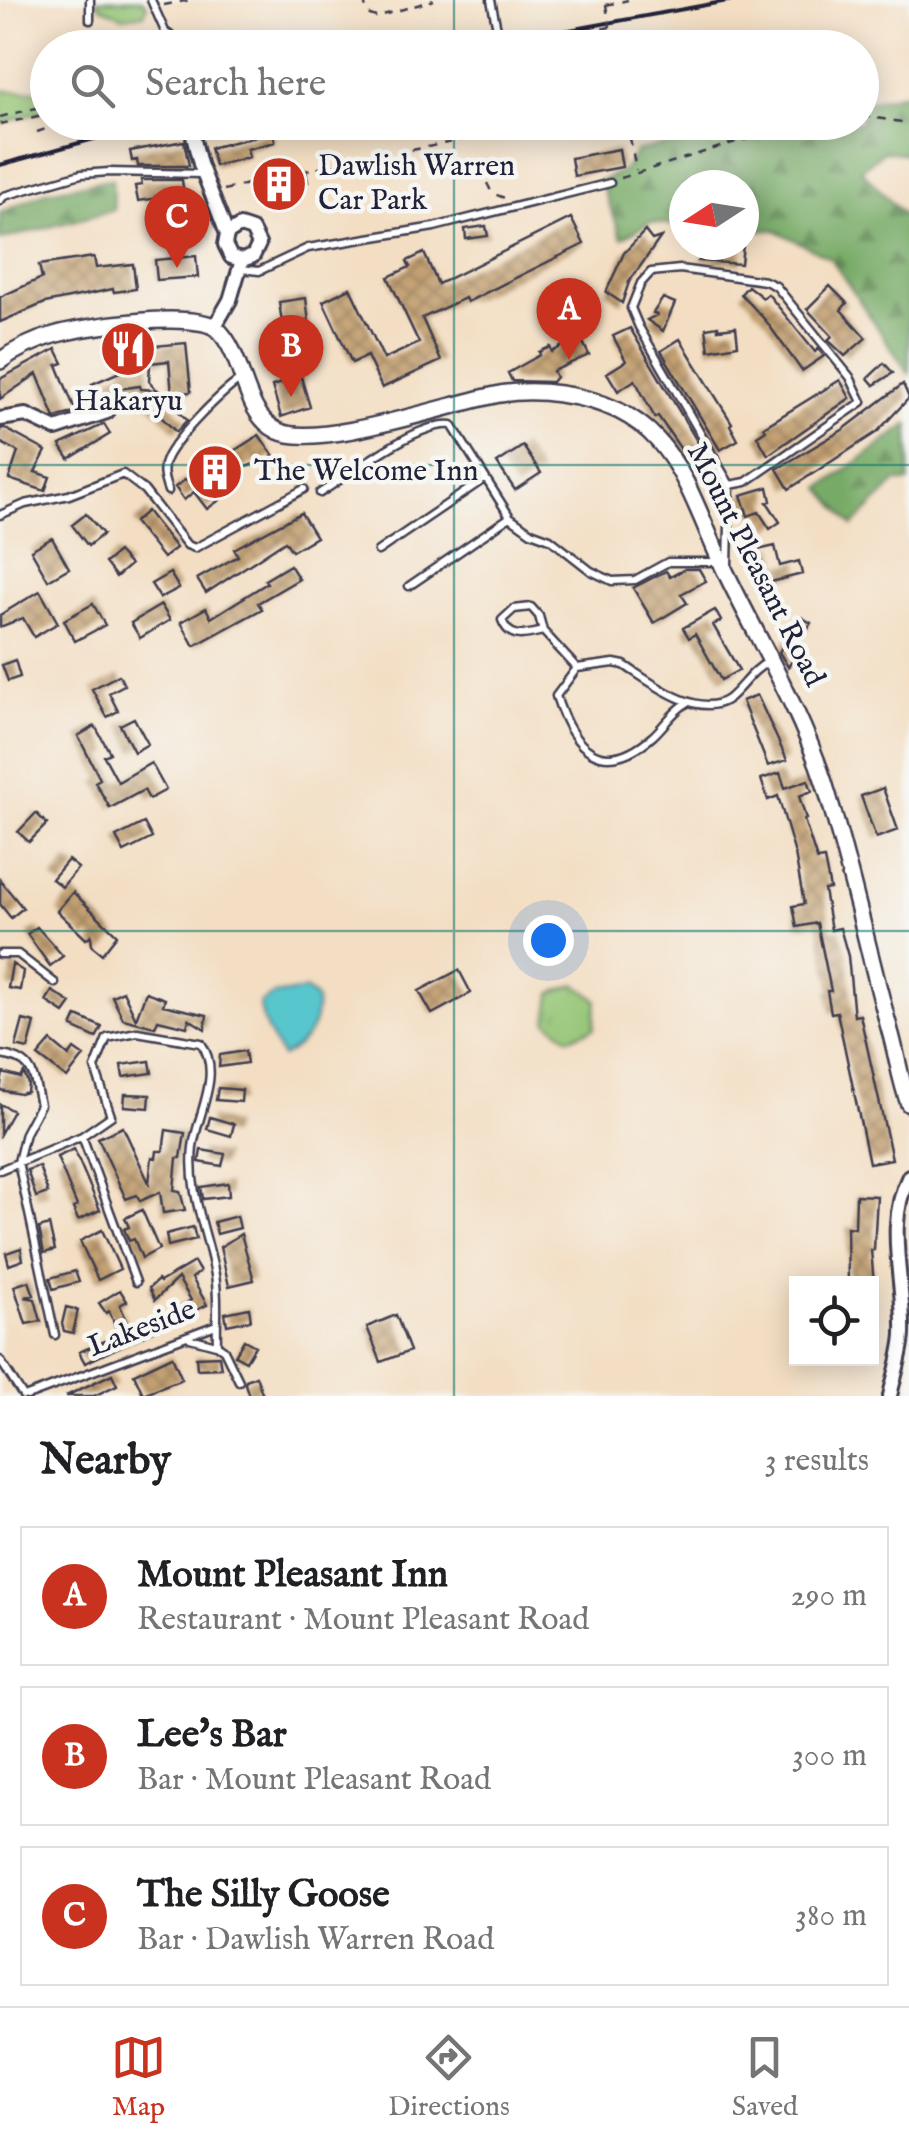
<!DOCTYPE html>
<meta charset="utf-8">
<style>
:root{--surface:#fff;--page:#f2f2f2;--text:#202124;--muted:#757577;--line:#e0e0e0;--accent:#c8321e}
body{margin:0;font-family:"IM FELL English",serif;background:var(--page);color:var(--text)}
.controls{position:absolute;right:30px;bottom:30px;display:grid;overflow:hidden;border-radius:0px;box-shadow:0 5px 25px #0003}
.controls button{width:90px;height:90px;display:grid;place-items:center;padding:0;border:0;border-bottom:2px solid var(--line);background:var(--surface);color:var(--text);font:50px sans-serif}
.compass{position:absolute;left:669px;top:170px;width:90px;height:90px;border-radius:50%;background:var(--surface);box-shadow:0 5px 25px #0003;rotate:258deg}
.you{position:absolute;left:548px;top:940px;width:35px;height:35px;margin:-25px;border:8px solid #fff;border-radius:50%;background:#1a73e8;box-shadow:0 0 0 15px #1a73e833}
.badge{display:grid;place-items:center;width:65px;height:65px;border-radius:50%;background:var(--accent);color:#fff;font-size:32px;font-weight:700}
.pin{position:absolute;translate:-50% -82px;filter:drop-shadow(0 2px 5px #0008)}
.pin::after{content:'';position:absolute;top:52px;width:35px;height:30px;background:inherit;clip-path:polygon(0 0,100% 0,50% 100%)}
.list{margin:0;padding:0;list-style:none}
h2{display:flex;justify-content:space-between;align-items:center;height:130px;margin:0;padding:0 40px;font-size:42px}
h2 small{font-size:32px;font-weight:400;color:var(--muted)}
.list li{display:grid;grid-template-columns:65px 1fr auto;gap:30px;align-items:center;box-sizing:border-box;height:140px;margin:0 20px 20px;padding:0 20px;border:2px solid var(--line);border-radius:0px}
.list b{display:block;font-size:38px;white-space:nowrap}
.list p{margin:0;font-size:32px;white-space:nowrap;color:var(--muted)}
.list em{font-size:32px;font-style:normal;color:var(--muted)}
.icon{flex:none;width:55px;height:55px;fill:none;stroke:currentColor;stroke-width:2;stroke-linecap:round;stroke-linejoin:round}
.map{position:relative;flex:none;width:909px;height:1396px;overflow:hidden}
.search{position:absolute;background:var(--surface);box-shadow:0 5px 25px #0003;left:30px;right:30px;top:30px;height:110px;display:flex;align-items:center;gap:25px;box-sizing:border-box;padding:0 35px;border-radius:55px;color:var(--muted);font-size:38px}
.sheet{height:610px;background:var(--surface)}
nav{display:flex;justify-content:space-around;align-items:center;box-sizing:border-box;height:140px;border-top:2px solid var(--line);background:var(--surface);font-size:28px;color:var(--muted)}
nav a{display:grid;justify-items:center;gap:5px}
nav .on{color:var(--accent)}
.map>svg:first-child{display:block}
.grass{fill:#94c575;stroke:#5b7458;stroke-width:2.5}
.forest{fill:url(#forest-firs);stroke:#4c6650;stroke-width:2.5}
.park{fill:url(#park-tufts);stroke:#5b7458;stroke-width:2.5}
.water{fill:#59c6cd;stroke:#3e7484;stroke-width:2.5}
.building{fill:url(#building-cross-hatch)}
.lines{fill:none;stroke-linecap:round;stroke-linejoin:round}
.service-casing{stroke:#413e4f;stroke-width:11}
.minor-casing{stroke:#413e4f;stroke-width:18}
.tertiary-casing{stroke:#413e4f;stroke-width:20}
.path{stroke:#413e4f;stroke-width:2.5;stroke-dasharray:8 8;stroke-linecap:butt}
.service{stroke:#fff;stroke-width:6}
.minor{stroke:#fff;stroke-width:12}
.tertiary{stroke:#fff;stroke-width:15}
.rail{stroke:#22223b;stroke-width:4}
.path-bridge{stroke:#413e4f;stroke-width:2.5;stroke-dasharray:8 8;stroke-linecap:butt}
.grid{fill:none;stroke:#0f766e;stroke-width:2.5;stroke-opacity:0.55}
.labels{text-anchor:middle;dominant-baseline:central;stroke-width:9;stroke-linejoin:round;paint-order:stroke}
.poi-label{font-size:30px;fill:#22223b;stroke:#f6f6f2;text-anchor:start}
.street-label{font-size:30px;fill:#22223b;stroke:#f6f6f2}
</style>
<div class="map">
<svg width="909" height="1396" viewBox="0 0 909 1396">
<defs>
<pattern id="forest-firs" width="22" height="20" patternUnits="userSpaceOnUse" patternTransform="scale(2.5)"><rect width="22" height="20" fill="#7a6"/><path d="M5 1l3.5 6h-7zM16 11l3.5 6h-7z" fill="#618a55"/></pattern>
<pattern id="park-tufts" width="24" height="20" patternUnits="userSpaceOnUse" patternTransform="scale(2.5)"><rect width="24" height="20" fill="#94c575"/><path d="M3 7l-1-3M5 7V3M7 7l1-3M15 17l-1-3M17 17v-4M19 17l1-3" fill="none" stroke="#7fa966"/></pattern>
<pattern id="building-cross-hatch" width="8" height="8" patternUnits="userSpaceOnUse" patternTransform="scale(2.5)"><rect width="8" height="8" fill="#c3a072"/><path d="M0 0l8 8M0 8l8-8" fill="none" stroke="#9e825f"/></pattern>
</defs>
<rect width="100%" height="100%" fill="#f6f6f2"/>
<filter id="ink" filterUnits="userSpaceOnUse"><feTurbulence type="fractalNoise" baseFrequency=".01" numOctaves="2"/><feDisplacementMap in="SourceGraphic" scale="20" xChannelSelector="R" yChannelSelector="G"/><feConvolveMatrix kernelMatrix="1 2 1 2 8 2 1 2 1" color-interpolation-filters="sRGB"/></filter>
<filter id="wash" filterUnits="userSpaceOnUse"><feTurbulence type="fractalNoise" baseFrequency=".0048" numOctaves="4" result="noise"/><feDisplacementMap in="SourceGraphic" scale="40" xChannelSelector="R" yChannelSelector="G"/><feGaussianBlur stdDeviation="2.25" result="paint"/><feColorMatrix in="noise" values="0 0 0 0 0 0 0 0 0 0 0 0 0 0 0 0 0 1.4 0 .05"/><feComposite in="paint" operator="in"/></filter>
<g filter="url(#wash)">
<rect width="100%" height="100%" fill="#f3dec3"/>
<path class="grass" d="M97,0h45l5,5 -3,9 -21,3 -24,-11z
M0,91h47v18l-47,15z"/>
<path class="forest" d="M909,92v62l-25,-3 -23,19 48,51v153l-78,-115 -56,-29 -31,-1v-44h-60v41l-33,-4 -29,16 -22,-57 24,-11 13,-19 134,-28 91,-1v-19z
M112,179l2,31 -114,30v-27l48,-22z
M909,424v58h-13l-43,44 -32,-38z"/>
<path class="park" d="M576,984l21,16 -3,28 -25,10 -22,-17 4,-27z"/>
<path class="water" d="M306,990l10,9c2,30 -10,43 -34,58 -10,-17 -21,-35 -22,-54l13,-8z"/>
<g id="blocks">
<path class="building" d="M273,132l2,10 -28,7 2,8 -34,9 -5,-18z
M184,141l5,25h-51l-1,-6 -5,1 -2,-10z
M619,149l3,18 -48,9 -3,-18z
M306,172l2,10 -16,2 1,4 -24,7 -4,-15z
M141,180h41l2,14 -46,7 -3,-15 7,-1z
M571,218l13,26 -117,58 -2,-4 -43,20 19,43 -59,27 -15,-32 -15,7 -29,-62 27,-13 34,71 35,-16 -31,-66 22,-10 -3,-6 17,-8 14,31z
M486,226l2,10 -22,3 -1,-10z
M645,231l7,9 9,-3 -32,45 -7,21 -16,-11 18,-39z
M718,245h25l-2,19 -42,-3z
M196,256l2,21 -41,3 -2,-20z
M94,257l2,11 37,-4 3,25 -22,3 -1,-3 -68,14 -45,19v-25l42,-19 -3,-13z
M748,286l15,12 5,-4 47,58 3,-3 6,7 -22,15 -36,-50 -25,-27z
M830,286l17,17 -6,7 25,28 -21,18 -17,-16 4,-4 -25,-27z
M306,298l6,49 -26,3 -7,-48z
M663,298l12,5 -12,28 -16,-11 10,-5 -4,-2z
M718,326v3l18,-2 2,18 -29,5 -3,-22z
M630,328l74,125 -15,8 -31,-45 -3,2 -20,-38 -17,11 -11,-18 19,-12 -13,-25z
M580,336l9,19 -36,16 3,6 -4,5 -40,-1 -4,-8 32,-18 -1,-3 11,-5 2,5z
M680,339l52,84 -2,2 8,15 -18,10 -59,-99z
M154,343l1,3 31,-3 5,49 -19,2 -3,-33 -19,2 -1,18 8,9 -16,-1 -1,-3 -21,3 2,5 -21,8 -8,-18 30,-13 -1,-27z
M56,349l7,14 -6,2 19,47 -21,6 -18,-44 -37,25v-20z
M884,363l9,10 -19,12 -6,-7z
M301,377l9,30 -29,10 -9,-31z
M840,380l10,18 -82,57 -11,-19 9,-6 -2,-3z
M903,384l6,14 -32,34 -88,57 -12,-20 67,-40z
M158,390l29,30 -11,12 -30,-30z
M104,424l6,10 -41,25 -9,-14z
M4,428l42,23 -11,21 15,5 -5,14 -36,-12 9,-27 -18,-10v-13z
M259,435l15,21 -13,9 -2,-3 -26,10 9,12 -35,25 -13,-17 -10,8 -9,-13 38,-27 2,3z
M523,446l18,27 -26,17 -18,-27z
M768,487l3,14 -4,1 13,20 -10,7 -11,-17 -11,4 -7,-21z
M147,511l29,37 -13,10 -29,-36z
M301,513l15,24 -24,14 -7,-10 -79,52 -9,-14 41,-23 -4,-7z
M86,514l17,20 -15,12 -16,-21z
M52,538l17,30 -21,12 -17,-30z
M775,546l5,20 19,-5 3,13 -35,9 -9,-33z
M118,552l12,13 -14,12 -11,-14z
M290,565l9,14 -41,24 4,6 -68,37 -13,-24 25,-14 5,10 56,-35 -2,-3z
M685,569h14l7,12 -25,13 6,9 -33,20 -21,-35 33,-17 4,6z
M170,573l9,15 -19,10 -9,-14z
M40,591l18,32 -24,14 -11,-19 -23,9v-12z
M93,604l12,21 -30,16 -11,-21z
M161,605l9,15 -30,18 -9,-15z
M715,610l6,11 -8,4 26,45 -18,10 -26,-46 -6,4 -6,-10z
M801,617l10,6 -20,32 4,2 -7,10 -9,-15z
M15,660l5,17 -12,4 -6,-16z
M119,675l5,10 -15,8 9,18 -11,6 -15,-28z
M757,695l30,65 -19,6 -26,-65z
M134,718l14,26 -14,8 -14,-27z
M95,726l15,27 -6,3 14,26 33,-19 15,27 -17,9 -5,-9 -34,18 -15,-26 5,-3 -22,-43z
M780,773l5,15 23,-8 4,11 -13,5 7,23 -2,1 13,40 7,-1 6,30 -6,1 7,40 9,-2 8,28 6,60 6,-1 32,144 -23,4 -32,-151 -6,1 -4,-22h4l-14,-68 -20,4 -4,-21 11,-2 -9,-50 -17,-58 -10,4 -7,-21z
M883,788l15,42 -22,8 -15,-42z
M36,813l11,11 -18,18 -11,-10z
M144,823l8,15 -28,14 -8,-15z
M68,860l10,8 -16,19 -10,-8z
M0,880l23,28 -12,10 -11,-14z
M73,892l44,43 -15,19 -10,-8 -1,-11 -5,4 -29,-28z
M37,927l26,29 -13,10 -23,-32z
M12,964l11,7 -3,19 -12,-2z
M459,970l12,23 -39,21 -13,-23z
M52,991l19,12 -7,10 -18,-12z
M123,991l13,28 10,-27 19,7 -2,6 44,10 -2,14 -16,-10 -2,8 -29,-7 -3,7 -32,-8 -11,-23z
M77,1016l25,11 -6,11 -24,-11z
M23,1020l12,3 -7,26 -12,-3z
M51,1041l18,15 5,-7 10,7 -17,22 -29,-22z
M245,1051l2,12 -28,4 1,-12z
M150,1061l2,12 -29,4 -2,-12z
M3,1073l18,5 3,-5 4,11 -1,8 -7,2 -20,-4z
M218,1088l24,2 -1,12 -25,-2z
M125,1094l25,1 -1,13 -25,-2z
M0,1104l13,7 -13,23z
M210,1117l24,7 -3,12 -24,-7z
M123,1127l26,56 3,-26 4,1 1,-7h6l3,-21 19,3 -4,25h-4l-3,32 6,1 5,19 -22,3 -3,-21 -20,9 -3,-6 -11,4 -28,-61z
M74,1149l26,61 -22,10 -5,-12 4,-2 -20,-49z
M201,1150l24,4 -3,12 -23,-4z
M39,1166l9,27 -12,4 -9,-27z
M228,1183l1,13 -26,3 -2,-12z
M856,1195l21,1 -3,54h-3l3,34h-26l-1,-57 8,1z
M142,1210l17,39 -17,9 -8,-19 -5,2 -5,-12 5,-2 -4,-9z
M237,1216l3,12 -23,6 -3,-12z
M49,1225l6,25 -11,3 -5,-25z
M193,1227l3,12 -28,7 -2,-12z
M102,1230l18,39 -22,11 -18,-39z
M241,1234l13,46 -25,6 -9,-39z
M21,1248l2,12 -14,5 -3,-12z
M194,1262l6,10 -8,6 15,27 -122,58 -6,-11 88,-38 24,-14 -13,-22 -23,22 -6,-12 9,-8 2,2z
M75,1271l4,11 -26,7 -3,-11z
M29,1281l5,14 -9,2 10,2 6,22 -15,3 -12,-38z
M120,1290l7,11 -7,4 8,19 -9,9 -10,-22 -3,2 -7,-10z
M66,1307l12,3 -5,23 -9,-2 -2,-7z
M249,1308l2,12 -24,5 -2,-12z
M396,1315l14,36 -29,11 -14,-35z
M244,1340l11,6 -9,15 -11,-6z
M172,1356l10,23 -39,15 -9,-20z
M219,1356l2,12 -24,1 -1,-12z
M112,1374l5,11 -23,11h-28z
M256,1376l7,20h-14l-4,-12 1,-4z"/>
</g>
</g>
<g filter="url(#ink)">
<use href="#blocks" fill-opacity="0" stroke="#413e4f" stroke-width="2.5"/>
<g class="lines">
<g class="service-casing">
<path id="service" d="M151,0l16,36
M491,0l10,48
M90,20v-20
M0,201l4,-5 77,-22 28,-2 94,2
M241,269l18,2 49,-23 126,-21 176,-44
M680,269l85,12 11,5 74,91 12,25 -116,80 -16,3 -91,-158 -8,-19 10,-25 10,-11z
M168,491c-4,-11 -7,-21 -2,-32 9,-20 57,-69 77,-81
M320,493c30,-19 98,-72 132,-68l58,92 21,15 19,7 41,32 21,10 23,-1 33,-18h52
M0,515l25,-11 44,-9 54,-21 21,16 43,55 8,3 109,-59
M378,551l106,-72
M728,566l2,-81
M409,586l101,-69
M543,631l-4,-15 -8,-9 -17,2 -12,11c8,21 24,15 41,11l34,37
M687,703c-14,8 -22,22 -34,33 -51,44 -80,13 -97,-40l21,-28 37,-5 10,2c25,16 74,55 104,34 15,-12 23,-29 42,-38
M0,954h18l37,29
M0,1055c35,4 33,20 40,50l-15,28 -7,29 37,173
M82,1136l54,146
M0,1170l82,-34 29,-20 -16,-48 12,-30 30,-6 64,11c22,31 -4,71 -8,104 -5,46 14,84 22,128 4,23 1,47 2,70l7,5 15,31
M190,1338l26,7
M0,1360l23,36
M27,1396l189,-71"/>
</g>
<g class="minor-casing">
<path id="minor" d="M167,37l3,11
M191,128l9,36 27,70
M215,326l15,-26 12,-40 11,-4 6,-12 -7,-14 -12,-4 -13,8 -2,11 6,12 11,3
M0,419l26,-4 30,14 51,-17
M890,1396c4,-20 12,-42 13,-62 2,-53 -19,-108 6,-158"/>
</g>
<g class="tertiary-casing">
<path id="tertiary" d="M0,361c16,-12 34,-20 54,-26 28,-9 143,-25 163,-6 29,27 24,84 61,102 40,19 174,-28 222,-37 19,-3 41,-3 60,0 117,16 124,93 168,183 33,68 72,132 96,205 26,82 43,166 66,249 7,24 10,49 19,73"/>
</g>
<path class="path" d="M364,0l3,14 9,3 58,-17
M164,5l27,-5
M606,5l22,-5
M610,27l-17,4 -2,9 27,-6 2,14
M552,48l38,-8
M862,116l47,7
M0,117l48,-12
M627,122l9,48
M0,124l48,-10
M37,132l28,-10
M621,178l115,-36 85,-20
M487,183l5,10 15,6
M224,190c83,-22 168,-35 252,-53"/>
<use href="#service" class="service"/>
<use href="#minor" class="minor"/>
<use href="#tertiary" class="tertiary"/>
<path class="rail" d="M440,48l45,-10
M471,48l262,-48
M0,165l155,-43"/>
<path class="path-bridge" d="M606,5l4,22"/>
</g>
</g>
<path class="grid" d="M454,0v48M454,122v1274M0,465h909M0,931h909"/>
<defs>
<g id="building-disc" transform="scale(2.875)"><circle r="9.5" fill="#c8321e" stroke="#f6f6f2"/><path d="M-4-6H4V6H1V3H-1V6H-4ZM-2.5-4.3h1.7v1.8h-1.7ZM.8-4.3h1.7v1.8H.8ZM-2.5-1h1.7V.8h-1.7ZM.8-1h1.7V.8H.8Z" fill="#fff"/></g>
<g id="restaurant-disc" transform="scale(2.875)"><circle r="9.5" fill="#c8321e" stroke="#f6f6f2"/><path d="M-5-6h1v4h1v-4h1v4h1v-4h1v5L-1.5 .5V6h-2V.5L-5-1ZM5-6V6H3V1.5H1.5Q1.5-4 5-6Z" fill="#fff"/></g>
</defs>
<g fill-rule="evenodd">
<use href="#building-disc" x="279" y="184"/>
<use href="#restaurant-disc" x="128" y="349"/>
<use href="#building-disc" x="215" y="472"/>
</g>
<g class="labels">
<g class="poi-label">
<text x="318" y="167">Dawlish Warren<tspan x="318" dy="34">Car Park</tspan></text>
<text x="128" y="402" text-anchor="middle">Hakaryu</text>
<text x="254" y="472">The Welcome Inn</text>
</g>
<g class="street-label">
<text transform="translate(755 565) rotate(63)">Mount Pleasant Road</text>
<text transform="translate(142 1329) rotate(-21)">Lakeside</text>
</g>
</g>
</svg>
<div class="controls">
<button><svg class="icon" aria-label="locate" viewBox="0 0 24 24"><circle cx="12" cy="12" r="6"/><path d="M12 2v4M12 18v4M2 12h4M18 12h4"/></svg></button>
</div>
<svg class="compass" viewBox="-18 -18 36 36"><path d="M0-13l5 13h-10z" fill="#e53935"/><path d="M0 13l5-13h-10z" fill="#757577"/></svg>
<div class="you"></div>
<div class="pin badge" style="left:569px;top:360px">A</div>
<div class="pin badge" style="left:291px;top:397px">B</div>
<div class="pin badge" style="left:177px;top:268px">C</div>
<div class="search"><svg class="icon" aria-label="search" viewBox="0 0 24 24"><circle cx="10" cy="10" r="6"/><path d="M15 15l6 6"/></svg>Search here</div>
</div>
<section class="sheet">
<h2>Nearby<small>3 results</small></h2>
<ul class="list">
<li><span class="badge">A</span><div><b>Mount Pleasant Inn</b><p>Restaurant · Mount Pleasant Road</p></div><em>290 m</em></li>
<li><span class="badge">B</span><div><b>Lee's Bar</b><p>Bar · Mount Pleasant Road</p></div><em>300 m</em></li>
<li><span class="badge">C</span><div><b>The Silly Goose</b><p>Bar · Dawlish Warren Road</p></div><em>380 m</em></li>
</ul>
</section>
<nav>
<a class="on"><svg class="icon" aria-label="map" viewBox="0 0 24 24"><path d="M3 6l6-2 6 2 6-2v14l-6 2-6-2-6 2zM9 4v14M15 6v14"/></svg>Map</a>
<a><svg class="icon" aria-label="directions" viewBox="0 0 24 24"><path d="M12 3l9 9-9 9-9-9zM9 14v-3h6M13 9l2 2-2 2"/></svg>Directions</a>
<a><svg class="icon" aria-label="saved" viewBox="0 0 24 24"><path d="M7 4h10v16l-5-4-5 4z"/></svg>Saved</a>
</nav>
